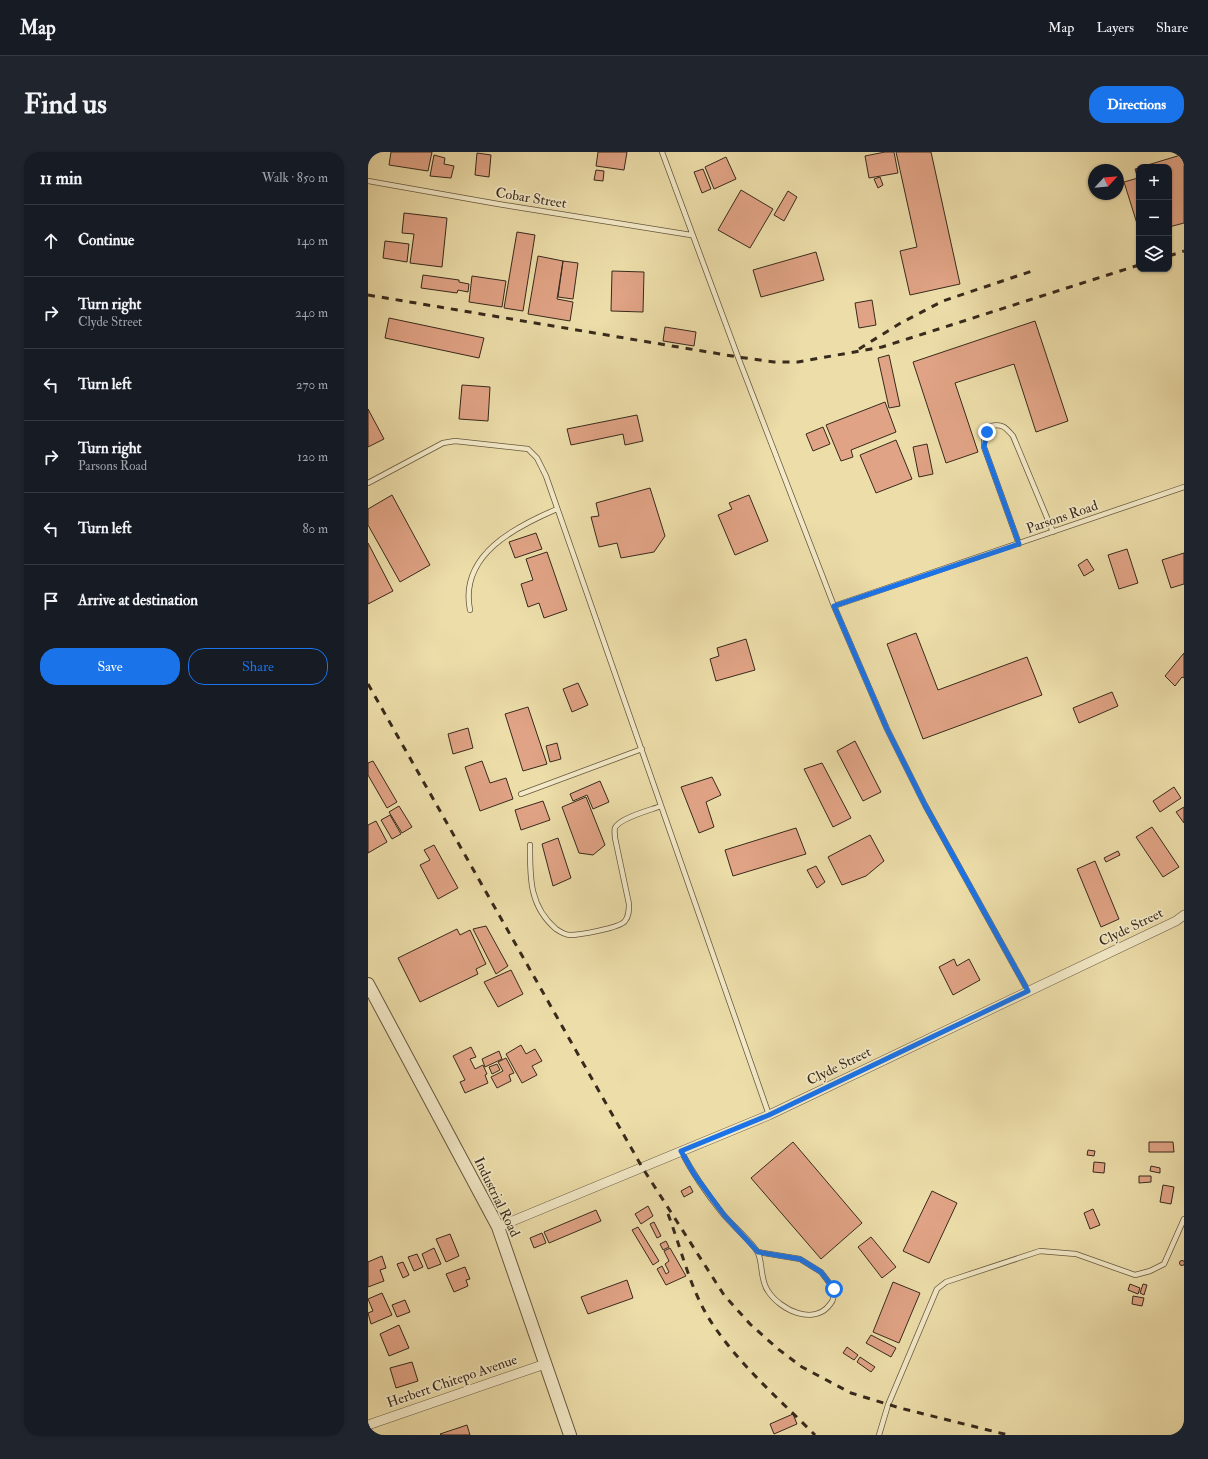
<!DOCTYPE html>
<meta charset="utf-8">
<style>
:root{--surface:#171b24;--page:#20242c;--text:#f1f3f6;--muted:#9ea1a6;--line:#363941;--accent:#1a73e8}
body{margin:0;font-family:"IM FELL Double Pica",serif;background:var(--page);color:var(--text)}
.controls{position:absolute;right:12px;top:12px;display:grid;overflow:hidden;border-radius:8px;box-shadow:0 1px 3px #0004}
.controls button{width:36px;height:36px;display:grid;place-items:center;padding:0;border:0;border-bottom:1px solid var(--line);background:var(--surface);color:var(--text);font:20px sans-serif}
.compass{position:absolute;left:720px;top:12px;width:36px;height:36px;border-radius:50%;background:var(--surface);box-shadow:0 1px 3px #0004;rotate:64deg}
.stop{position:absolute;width:12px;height:12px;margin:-9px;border:3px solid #1a73e8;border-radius:50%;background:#fff}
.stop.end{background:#1a73e8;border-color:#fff;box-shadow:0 1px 4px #0008}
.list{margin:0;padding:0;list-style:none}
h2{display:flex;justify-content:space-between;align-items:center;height:52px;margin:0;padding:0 16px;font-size:17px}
h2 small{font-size:13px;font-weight:400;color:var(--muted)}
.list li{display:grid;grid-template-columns:26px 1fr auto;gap:12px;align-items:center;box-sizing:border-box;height:72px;padding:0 16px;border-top:1px solid var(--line)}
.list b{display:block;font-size:15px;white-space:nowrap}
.list p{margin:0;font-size:13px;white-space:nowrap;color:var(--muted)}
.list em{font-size:13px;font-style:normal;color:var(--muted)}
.actions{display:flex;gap:8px;padding:12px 16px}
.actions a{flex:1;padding:9px 0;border:1px solid var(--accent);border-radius:16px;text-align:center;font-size:14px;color:var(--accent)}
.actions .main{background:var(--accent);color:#fff}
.icon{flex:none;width:22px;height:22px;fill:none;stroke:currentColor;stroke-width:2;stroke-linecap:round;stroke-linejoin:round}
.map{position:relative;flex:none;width:816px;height:1283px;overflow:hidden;border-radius:16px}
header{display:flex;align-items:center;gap:24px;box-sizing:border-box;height:56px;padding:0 20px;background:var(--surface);border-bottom:1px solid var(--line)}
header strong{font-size:19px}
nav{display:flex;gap:22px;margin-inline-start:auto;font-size:14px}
.intro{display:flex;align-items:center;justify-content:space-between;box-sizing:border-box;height:96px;padding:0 24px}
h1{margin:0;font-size:28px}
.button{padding:10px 18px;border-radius:16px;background:var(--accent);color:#fff;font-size:14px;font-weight:700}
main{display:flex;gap:24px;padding:0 24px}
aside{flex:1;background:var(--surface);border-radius:16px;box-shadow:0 1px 3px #0004}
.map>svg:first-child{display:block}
.building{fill:#e0a385;stroke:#382a1c}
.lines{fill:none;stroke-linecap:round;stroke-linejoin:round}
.service-casing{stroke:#65573f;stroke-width:6}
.minor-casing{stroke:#65573f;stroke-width:10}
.tertiary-casing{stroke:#65573f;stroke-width:14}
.service{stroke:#f3e9c7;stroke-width:4.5}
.minor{stroke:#f3e9c7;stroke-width:9}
.tertiary{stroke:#f3e9c7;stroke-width:12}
.rail{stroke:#382a1c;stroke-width:3;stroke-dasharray:7 7;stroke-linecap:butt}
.route{stroke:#1a73e8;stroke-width:5}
.labels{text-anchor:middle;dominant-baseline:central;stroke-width:3.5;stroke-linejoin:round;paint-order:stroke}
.street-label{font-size:14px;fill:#382a1c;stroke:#f3e9c7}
</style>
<header>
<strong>Map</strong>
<nav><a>Map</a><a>Layers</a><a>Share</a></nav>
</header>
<div class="intro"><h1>Find us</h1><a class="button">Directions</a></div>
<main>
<aside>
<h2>11 min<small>Walk · 850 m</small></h2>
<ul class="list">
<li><svg class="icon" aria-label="ahead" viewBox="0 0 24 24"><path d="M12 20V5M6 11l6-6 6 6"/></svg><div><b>Continue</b></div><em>140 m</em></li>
<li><svg class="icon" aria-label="right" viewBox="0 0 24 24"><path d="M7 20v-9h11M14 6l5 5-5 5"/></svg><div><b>Turn right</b><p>Clyde Street</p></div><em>240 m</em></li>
<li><svg class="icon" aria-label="left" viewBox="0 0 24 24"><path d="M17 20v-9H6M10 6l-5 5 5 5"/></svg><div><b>Turn left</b></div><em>270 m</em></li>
<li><svg class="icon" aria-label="right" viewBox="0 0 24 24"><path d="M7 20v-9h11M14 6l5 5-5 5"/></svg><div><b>Turn right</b><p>Parsons Road</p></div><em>120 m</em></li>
<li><svg class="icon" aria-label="left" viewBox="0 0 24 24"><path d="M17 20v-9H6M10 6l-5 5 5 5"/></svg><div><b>Turn left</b></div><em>80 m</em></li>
<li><svg class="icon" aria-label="arrive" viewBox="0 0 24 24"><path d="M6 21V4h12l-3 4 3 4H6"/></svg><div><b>Arrive at destination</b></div></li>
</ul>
<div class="actions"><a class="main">Save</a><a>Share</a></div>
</aside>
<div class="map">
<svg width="816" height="1283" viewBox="0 0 816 1283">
<rect width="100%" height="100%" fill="#ecdda9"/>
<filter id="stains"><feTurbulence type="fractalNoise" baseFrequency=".005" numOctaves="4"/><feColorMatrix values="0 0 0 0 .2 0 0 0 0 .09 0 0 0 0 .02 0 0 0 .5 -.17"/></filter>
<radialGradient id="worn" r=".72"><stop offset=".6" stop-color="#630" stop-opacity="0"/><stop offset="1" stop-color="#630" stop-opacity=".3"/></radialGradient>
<path class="building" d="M23,0h41l-4,19 -39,-6z
M230,0h29l-3,18 -28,-4z
M517,0h9l4,21 -29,5 -4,-22z
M528,0h35l29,132 -50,11 -10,-44 17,-4z
M109,1l14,2 -2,22 -14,-2z
M816,2v69l-15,4v-60h-28z
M66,3l11,3 -1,6 10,2 -3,12 -21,-2z
M358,5l10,22 -22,10 -9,-22z
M771,16v14l-4,-13z
M335,17l8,20 -9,4 -8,-21z
M228,18l8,1 -1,10 -9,-1z
M512,25l3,8 -5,3 -4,-9z
M770,26l1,4v48l-15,-48z
M373,38l32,19 -23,39 -32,-18z
M420,39l9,6 -13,24 -10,-6z
M36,61l43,5 -5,49 -32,-4 4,-29 -12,-1z
M149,80l18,3 -12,76 -19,-3z
M17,89l24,3 -2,18 -24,-4z
M448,100l8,28 -63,17 -8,-27z
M170,104l25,5 -6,38 16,3 -3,19 -42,-7z
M195,109l15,2 -5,36 -15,-2z
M244,119l32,1 -1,40 -32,-1z
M55,123l36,5v2l10,2 -1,8 -10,-2 -1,3 -36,-5z
M104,124l34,5 -4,26 -33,-5z
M504,148l4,25 -17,3 -4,-25z
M21,166l95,20 -5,20 -94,-20z
M667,169l33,100 -32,11 -22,-68 -59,19 23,69 -32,11 -33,-101z
M297,175l31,5 -2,14 -31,-5z
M521,203l11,51 -11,2 -11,-50z
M94,233l28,2 -2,34 -29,-2z
M517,250l11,30 -45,18 2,7 -12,4 -15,-36z
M0,257l16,30 -16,8z
M269,263l6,26 -18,4 -2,-11 -52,11 -4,-16z
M455,275l7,17 -17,7 -7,-17z
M528,288l16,39 -36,14 -16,-38z
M559,292l6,30 -14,3 -6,-30z
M282,336l15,48 -11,16 -33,6 -4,-15 -18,4 -8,-30 8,-1 -3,-13z
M24,343l38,70 -30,17 -32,-57v-16z
M381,343l19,46 -33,14 -17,-40 14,-6 -3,-6z
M168,381l6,16 -27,9 -6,-16z
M0,391l25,48 -25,13z
M759,397l11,34 -19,6 -11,-34z
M179,400l20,58 -23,8 -5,-15 -11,4 -7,-23 12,-4 -7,-21z
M816,401v31l-13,4 -9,-28z
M719,407l7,11 -10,6 -6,-11z
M548,481l22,57 89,-33 15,38 -119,44 -36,-95z
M378,487l9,31 -39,11 -6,-22 9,-3 -2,-8z
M816,501v25l-2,-1 -7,9 -10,-10z
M210,531l10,22 -16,7 -9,-23z
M744,540l6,14 -39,17 -6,-15z
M160,555l19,57 -24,7 -18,-57z
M100,576l5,20 -20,6 -5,-20z
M487,589l26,51 -18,9 -26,-50z
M189,591l4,16 -11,3 -4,-16z
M5,609l24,41 -10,6 -19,-33v-12z
M114,609l8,22 16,-5 7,21 -33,12 -15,-44z
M454,611l29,55 -18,9 -29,-58z
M344,625l9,18 -15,7 8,25 -15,6 -18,-46z
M232,629l9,21 -16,7 -6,-14 -14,6 -3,-7z
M806,635l7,11 -21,14 -7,-11z
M218,645l19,48 -12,10 -14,-2 -17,-46z
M175,649l7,19 -29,10 -6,-20z
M31,654l13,21 -10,6 -13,-21z
M816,655v16l-8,-11z
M22,663l11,19 -9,5 -11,-19z
M8,669l11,21 -19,11v-28z
M784,675l27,40 -16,10 -27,-40z
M428,676l10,26 -73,22 -8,-26z
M502,683l14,26 -18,15 -24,9 -14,-28z
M190,686l13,40 -18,8 -11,-42z
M66,693l24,43 -20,11 -18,-34 10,-5 -6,-10z
M750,699l2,4 -14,7 -2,-4z
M727,709l24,58 -18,8 -24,-58z
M448,714l9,16 -8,6 -10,-18z
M118,774l22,40 -12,8 -23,-45z
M89,777l3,6 10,-5 16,34 -10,5 2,5 -58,28 -22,-44z
M586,807l3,7 12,-7 11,21 -27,15 -14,-28z
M143,818l12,24 -25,13 -14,-25z
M153,893l5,9 9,-5 7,12 -10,5 5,9 -15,8 -16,-29z
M103,895l5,10 -6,2 5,10 8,-4 4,9 -2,1 3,8 -23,10 -5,-11 5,-2 -12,-24z
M131,899l3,8 -17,8 -3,-8z
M138,906l8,15 -5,2 2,6 -14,7 -6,-11 12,-6 -5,-9z
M129,912l3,6 -8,4 -3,-7z
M425,990l69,81 -41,36 -70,-81z
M781,990h24l1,10h-25z
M720,998l7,1 -1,5 -7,-1z
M726,1010l11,1 -1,10 -11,-1z
M783,1014l9,2v5l-10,-2z
M771,1024h12v6l-12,1z
M795,1033l11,2 -3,17 -11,-2z
M322,1034l3,6 -9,5 -3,-6z
M564,1039l25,12 -28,60 -26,-12z
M280,1054l5,10 -12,8 -6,-10z
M725,1057l7,16 -10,4 -6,-16z
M228,1058l5,11 -52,22 -5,-11z
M286,1070l7,14 -4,2 -7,-14z
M270,1075l21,34 -6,4 -21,-35z
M174,1081l4,10 -12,5 -4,-10z
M82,1082l9,22 -13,6 -10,-23z
M503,1085l25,30 -14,11 -24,-31z
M298,1089l3,6 -6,3 -3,-6z
M66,1096l7,16 -13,5 -6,-15z
M302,1096l16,28 -20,9 -9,-16 5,-3 4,8 3,-2 -4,-8 4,-3 -5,-10z
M49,1102l6,13 -9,4 -6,-14z
M14,1104l4,12 -6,2 4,11 -16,6v-25z
M811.5 1111a2.5 2.5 0 1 1 5 0a2.5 2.5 0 1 1-5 0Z
M35,1110l6,13 -6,3 -6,-14z
M97,1115l5,12 -4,1 2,6 -14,6 -8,-18z
M259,1128l6,18 -45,16 -7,-17z
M525,1130l27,11 -21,50 -26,-11z
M762,1132l10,4 -2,6 -10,-4z
M775,1132l4,1 -3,10 -4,-2z
M14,1141l10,22 -21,9 -3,-11 5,-2 -5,-12z
M765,1144l11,2 -2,8 -10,-2z
M37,1148l5,12 -13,5 -5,-12z
M31,1173l10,23 -20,8 -9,-22z
M503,1183l25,13 -5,9 -25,-14z
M479,1195l11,8 -4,5 -11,-7z
M492,1205l15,10 -4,5 -14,-10z
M44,1210l6,19 -22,7 -6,-20z
M425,1262l4,10 -23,10 -4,-10z
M99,1273l3,10h-29l-1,-1z"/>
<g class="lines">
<g class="service-casing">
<path id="service" d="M294,0l76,205 96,249 53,123 38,76 103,186
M0,29l130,23 193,31
M0,331l75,-40 12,-2 73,8 9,9 9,18 223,639
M651,392l-35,-97v-7l7,-14c11,-3 15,2 22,10l40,96
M466,454l350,-119
M102,458c-11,-55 45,-83 87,-101
M153,642l121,-45
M162,693c0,32 -1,61 26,84 3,2 10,6 14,6 9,0 50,-7 55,-14 4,-5 4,-11 4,-17l-14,-66c0,-3 -1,-8 0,-10 4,-10 36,-18 46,-22
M313,999c12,23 26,43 42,63 8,10 31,30 35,39 5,11 2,27 10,38 12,19 47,36 63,12 3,-3 3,-10 3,-14l-13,-17 -21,-13 -42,-7
M511,1283l9,-30 49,-116 9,-7 94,-31 36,3 59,21 15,-4 14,-7 20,-45"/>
</g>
<g class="minor-casing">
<path id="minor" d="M130,1075l271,-112 407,-194 8,-6
M0,1273l177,-61"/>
</g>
<g class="tertiary-casing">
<path id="tertiary" d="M0,832l130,243 72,208"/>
</g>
<use href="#service" class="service"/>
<use href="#minor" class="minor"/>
<use href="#tertiary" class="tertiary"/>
<path class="rail" d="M801,104l15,-5
M0,143l370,62 36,5h24l84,-15 257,-82
M491,197l40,-25 44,-23 92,-31
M0,532l274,483 82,128 26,29 28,25 24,18 49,26 49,15 108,27
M300,1062c13,34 21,71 40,103 28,45 70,81 107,118"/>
</g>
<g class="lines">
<path class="route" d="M466,1137l-13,-17 -21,-13 -42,-7 -34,-37 -30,-41 -13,-23 88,-36 259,-124 -103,-186 -38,-76 -53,-123 185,-62 -35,-97 3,-15"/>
</g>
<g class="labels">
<g class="street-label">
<text transform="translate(163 46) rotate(9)">Cobar Street</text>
<text transform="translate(694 365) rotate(-19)">Parsons Road</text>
<text transform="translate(763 775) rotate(-26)">Clyde Street</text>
<text transform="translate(471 914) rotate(-26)">Clyde Street</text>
<text transform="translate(129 1045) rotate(64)">Industrial Road</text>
<text transform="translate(84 1229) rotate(-19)">Herbert Chitepo Avenue</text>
</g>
</g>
<rect width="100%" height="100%" filter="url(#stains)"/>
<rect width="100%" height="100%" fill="url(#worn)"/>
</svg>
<div class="controls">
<button>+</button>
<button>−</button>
<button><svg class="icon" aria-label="layers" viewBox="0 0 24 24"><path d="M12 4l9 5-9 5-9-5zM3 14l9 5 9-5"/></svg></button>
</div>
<svg class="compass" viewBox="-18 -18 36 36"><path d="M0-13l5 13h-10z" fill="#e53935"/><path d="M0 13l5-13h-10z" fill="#9ea1a6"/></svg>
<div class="stop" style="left:466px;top:1137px"></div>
<div class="stop end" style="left:619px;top:280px"></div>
</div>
</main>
